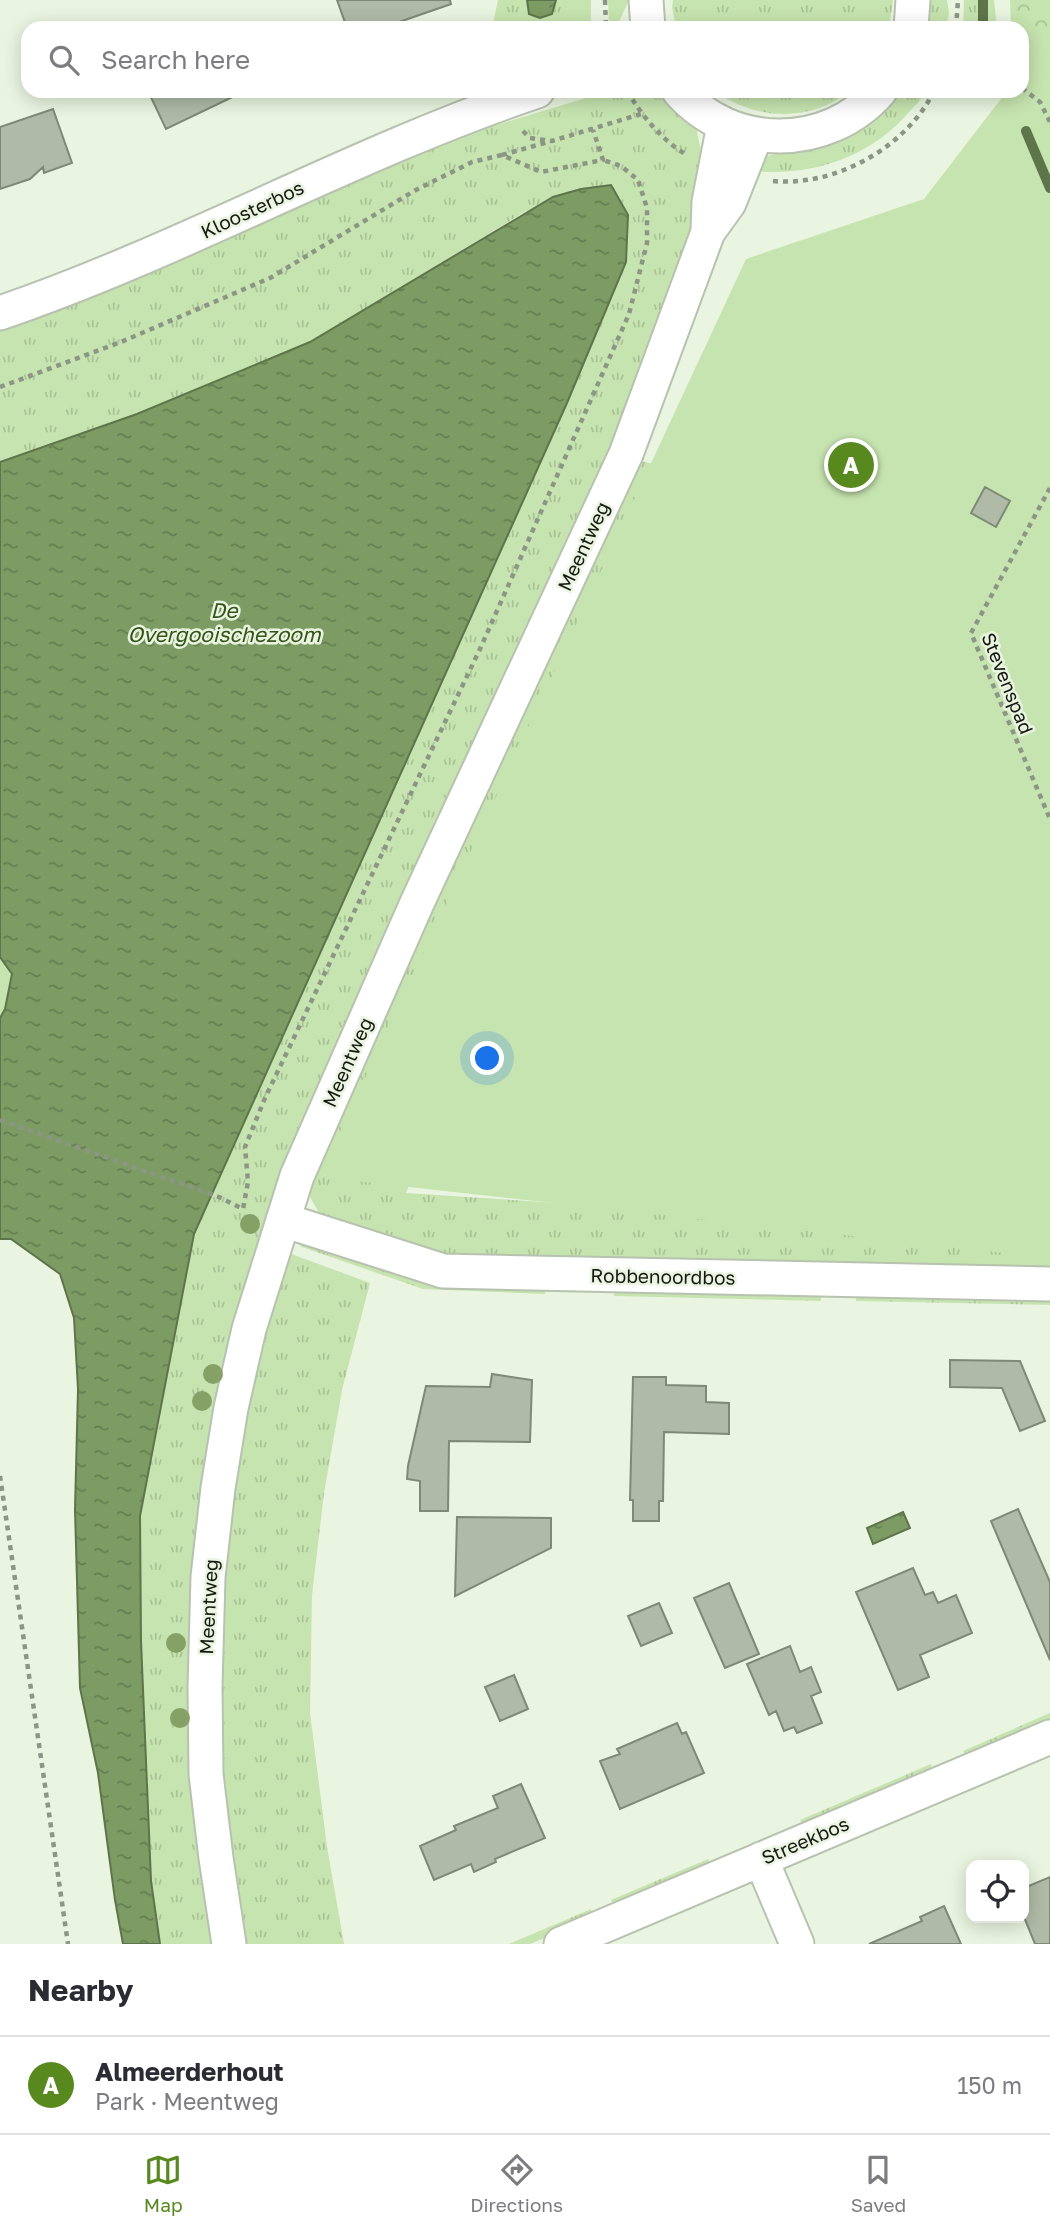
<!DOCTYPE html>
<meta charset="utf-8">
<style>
:root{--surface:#fff;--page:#f2f2f3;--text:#2b2b33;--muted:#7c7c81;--line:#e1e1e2;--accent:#57891f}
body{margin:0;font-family:"Golos Text",sans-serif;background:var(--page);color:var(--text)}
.controls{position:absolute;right:21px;bottom:21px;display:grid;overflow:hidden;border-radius:14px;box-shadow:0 4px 18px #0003}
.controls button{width:63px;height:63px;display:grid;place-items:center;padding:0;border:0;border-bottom:2px solid var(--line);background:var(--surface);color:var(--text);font:35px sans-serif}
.you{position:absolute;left:488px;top:1059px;width:24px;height:24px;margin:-18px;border:5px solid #fff;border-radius:50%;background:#1a73e8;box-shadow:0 0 0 10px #1a73e833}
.badge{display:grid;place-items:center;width:46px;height:46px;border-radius:50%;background:var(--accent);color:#fff;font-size:23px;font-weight:700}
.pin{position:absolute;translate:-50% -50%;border:4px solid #fff;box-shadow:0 2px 7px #0006}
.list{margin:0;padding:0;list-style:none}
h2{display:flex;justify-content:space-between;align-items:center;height:91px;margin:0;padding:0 28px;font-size:30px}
h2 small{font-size:23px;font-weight:400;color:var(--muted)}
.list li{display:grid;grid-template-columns:46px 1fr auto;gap:21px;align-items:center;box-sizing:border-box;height:98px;padding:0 28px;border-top:2px solid var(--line)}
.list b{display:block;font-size:26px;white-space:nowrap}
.list p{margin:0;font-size:23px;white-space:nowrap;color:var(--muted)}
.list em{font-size:23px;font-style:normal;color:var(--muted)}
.icon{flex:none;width:38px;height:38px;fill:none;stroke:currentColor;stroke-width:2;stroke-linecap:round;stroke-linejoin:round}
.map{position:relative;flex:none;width:1050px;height:1944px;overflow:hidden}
.search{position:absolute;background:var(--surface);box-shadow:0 4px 18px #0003;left:21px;right:21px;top:21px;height:77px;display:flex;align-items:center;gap:18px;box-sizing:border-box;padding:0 24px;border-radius:21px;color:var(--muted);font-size:26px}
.sheet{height:189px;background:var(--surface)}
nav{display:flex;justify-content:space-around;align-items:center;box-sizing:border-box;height:98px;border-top:2px solid var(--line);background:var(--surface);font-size:19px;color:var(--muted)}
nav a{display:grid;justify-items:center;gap:4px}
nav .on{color:var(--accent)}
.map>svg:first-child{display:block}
.grass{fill:url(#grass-tufts)}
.forest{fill:url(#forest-crowns)}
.park{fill:#c6e4af}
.water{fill:url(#water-ripples);stroke:#5e754b;stroke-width:2}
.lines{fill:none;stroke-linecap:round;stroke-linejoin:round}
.stream{stroke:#5e754b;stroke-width:10}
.building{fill:#afbba7;stroke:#7e8977;stroke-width:2}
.minor-casing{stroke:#b7c2af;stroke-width:37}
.path{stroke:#8c9586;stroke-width:4.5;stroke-dasharray:5 5;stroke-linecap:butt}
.minor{stroke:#fff;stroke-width:33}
.tree{fill:#86a166}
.labels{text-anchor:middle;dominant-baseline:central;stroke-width:5;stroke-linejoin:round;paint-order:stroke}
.street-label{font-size:19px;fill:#151912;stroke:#e9f5e0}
.water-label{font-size:21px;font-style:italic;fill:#365418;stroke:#e9f5e0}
</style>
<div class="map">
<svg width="1050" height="1944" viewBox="0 0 1050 1944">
<defs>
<pattern id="grass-tufts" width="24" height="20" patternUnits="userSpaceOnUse" patternTransform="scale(1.75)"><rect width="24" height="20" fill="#c6e4af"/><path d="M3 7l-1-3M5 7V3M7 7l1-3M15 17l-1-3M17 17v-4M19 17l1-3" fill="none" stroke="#a9c396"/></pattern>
<pattern id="forest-crowns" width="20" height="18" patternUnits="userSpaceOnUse" patternTransform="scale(1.75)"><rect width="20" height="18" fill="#c6e4af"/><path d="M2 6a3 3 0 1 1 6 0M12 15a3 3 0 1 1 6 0" fill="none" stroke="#a9c396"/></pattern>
<pattern id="water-ripples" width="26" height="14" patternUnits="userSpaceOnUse" patternTransform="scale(1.75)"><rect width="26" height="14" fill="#7d9c64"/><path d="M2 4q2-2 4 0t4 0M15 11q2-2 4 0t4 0" fill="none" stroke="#657e51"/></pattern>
</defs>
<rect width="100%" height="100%" fill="#e9f5e0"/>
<path class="grass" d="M498,0h93v25l-7,3h-92z
M608,0h21l-11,24 -9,1z
M673,0h220v1l-4,27h-213l-4,-21z
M925,0h22l2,13 -3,15h-24z
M964,0h30l3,28h-34z
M609,91h43l18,5 24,25 8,33 1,20 -17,76 -30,94 -438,1062 -2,538h-56l-9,-62 -10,-241 -1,-125 54,-282 373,-831 59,-140 -100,-52 -216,131 -173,72 -137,48v-138l403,-171z
M716,91h133c-37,32 -96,29 -133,0z
M894,91h32c-4,8 -11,15 -17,21 -38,45 -98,65 -156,59l11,-14 23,-6z
M638,460l56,15 -288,718 644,42v37l-605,-13 -123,-41 -12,-21 -1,-17 69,-157z
M316,1242l228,46 1,6 -122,-5 -124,-43z
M286,1252l84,31 -28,107 -18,103 -12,102 -2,118 17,134 17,97h-101l-24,-175 2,-192 24,-168z
M614,1291l207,5v5l-207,-5z
M856,1296h194v9l-194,-4z
M1050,1713v10l-83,34 -4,-6z
M931,1764l1,7 -129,54 -3,-5z
M708,1859l2,4 -97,41 -2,-4z
M591,1909l1,4 -2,6 -60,25h-21z"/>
<path class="forest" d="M1010,0h40v126l-28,-48v-50h-11z"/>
<path class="park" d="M1050,33v1225l-731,-81 427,-918 178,-60 83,-108h15v-20z
M0,957l12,17 -7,35 -5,9z"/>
<path class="water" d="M527,0h29l-4,14 -12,4 -11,-4z
M611,185l17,30 -2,47 -59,141 -373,831 -54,282 1,125 10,240 9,63h-37l-8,-44 -17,-127 -18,-85 -5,-178 3,-121 -4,-71 -14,-44 -49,-35h-11v-221l5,-9 7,-35 -12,-17v-495l137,-48 173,-72 243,-145 28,-8z
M903,1512l7,16 -37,16 -6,-16z"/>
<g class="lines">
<path class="stream" d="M983,28v-28
M1026,131l24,57"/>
</g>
<path class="building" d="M337,0h113l1,4 -69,24h-35z
M148,91h97l-79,38z
M53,109l19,54 -28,10 -1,-6 -13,12 -30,10v-62z
M985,487l25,14 -14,26 -25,-14z
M950,1360l70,1 25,60 -25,10 -18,-43 -52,-1z
M492,1374l40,6 -2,62 -81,-1 -1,70h-28v-30l-13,-2 1,-13 18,-80 64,1z
M633,1377h33v8l40,1v16l23,1v31l-65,-2 -1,69h-4v20h-26v-21h-3z
M1018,1509l32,73v78l-59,-139z
M457,1517l94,1v30l-96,48z
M913,1568l12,27 8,-3 5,11 18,-8 16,38 -52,22 9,22 -31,13 -42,-98z
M729,1583l30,71 -34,14 -31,-70z
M659,1603l13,30 -31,13 -13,-30z
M790,1646l10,26 11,-5 10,25 -10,4 11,27 -25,10 -3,-6 -10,4 -8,-20 -7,4 -22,-51z
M514,1675l14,34 -28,12 -15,-34z
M677,1723l5,11 4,-2 18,41 -84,36 -20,-48 20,-7 -3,-5z
M521,1784l24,54 -50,21 1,3 -22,10 -3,-8 -37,16 -14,-34 36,-16 -2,-4 44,-18 -5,-12z
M1050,1877v67h-15l-11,-27v-29z
M944,1906l17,38h-92l53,-23 -2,-4z"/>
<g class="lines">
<g class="minor-casing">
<path id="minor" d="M646,0l2,28
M911,28l2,-28
M679,91c53,60 148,60 201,0
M708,230l1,-28 15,-77
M0,313c184,-63 353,-160 537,-222
M283,1220l160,51 607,13
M761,1859l36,85
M229,1944l-13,-86 -10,-84 -1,-87 3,-110 10,-89 13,-80 18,-79 48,-153 120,-273 209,-449 82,-222 21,-29 27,-68
M561,1944l489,-207"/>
</g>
<path class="path" d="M605,0l1,28
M956,28l2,-28
M1022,88l18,14 10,20
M627,91c16,26 33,47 58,63
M523,131l7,7 22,3 89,-27
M502,155l46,-13
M773,181c62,6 134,-34 161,-90
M0,387l121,-45 149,-64 144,-87 58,-29 30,-7 39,17 62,-12 -10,-30
M1050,488l-79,145 79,186
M0,1120l219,77 24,12 5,-27 -3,-35 20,-49 215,-449 149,-335 18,-71v-35l-9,-28 -17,-14 -18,-6
M0,1476l68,468"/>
<use href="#minor" class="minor"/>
</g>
<g class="tree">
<circle cx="250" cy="1224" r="10"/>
<circle cx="213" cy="1374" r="10"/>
<circle cx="202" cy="1401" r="10"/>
<circle cx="176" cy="1643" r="10"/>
<circle cx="180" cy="1718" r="10"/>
</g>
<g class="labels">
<g class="street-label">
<text transform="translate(252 209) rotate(-25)">Kloosterbos</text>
<text transform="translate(583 546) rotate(-65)">Meentweg</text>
<text transform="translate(1008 683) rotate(68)">Stevenspad</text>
<text transform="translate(347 1062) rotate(-66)">Meentweg</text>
<text transform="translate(663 1276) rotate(1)">Robbenoordbos</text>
<text transform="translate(208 1607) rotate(-87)">Meentweg</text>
<text transform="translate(805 1840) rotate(-23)">Streekbos</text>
</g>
<g class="water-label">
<text x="224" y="610">De<tspan x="224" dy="24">Overgooischezoom</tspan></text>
</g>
</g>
</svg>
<div class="controls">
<button><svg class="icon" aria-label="locate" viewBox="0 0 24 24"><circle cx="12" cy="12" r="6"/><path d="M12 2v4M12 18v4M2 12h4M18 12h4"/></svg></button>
</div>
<div class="you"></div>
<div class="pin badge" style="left:851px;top:465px">A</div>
<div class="search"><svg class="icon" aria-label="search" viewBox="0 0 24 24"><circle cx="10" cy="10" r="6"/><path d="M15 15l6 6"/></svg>Search here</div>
</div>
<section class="sheet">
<h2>Nearby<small></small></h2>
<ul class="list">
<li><span class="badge">A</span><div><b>Almeerderhout</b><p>Park · Meentweg</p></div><em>150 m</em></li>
</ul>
</section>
<nav>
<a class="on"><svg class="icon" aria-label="map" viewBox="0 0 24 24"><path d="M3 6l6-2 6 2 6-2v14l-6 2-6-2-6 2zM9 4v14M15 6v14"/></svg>Map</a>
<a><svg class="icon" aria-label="directions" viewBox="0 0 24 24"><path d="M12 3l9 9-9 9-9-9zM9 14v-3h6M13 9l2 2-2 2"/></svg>Directions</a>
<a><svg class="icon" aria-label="saved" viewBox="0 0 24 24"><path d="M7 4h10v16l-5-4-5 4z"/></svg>Saved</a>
</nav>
